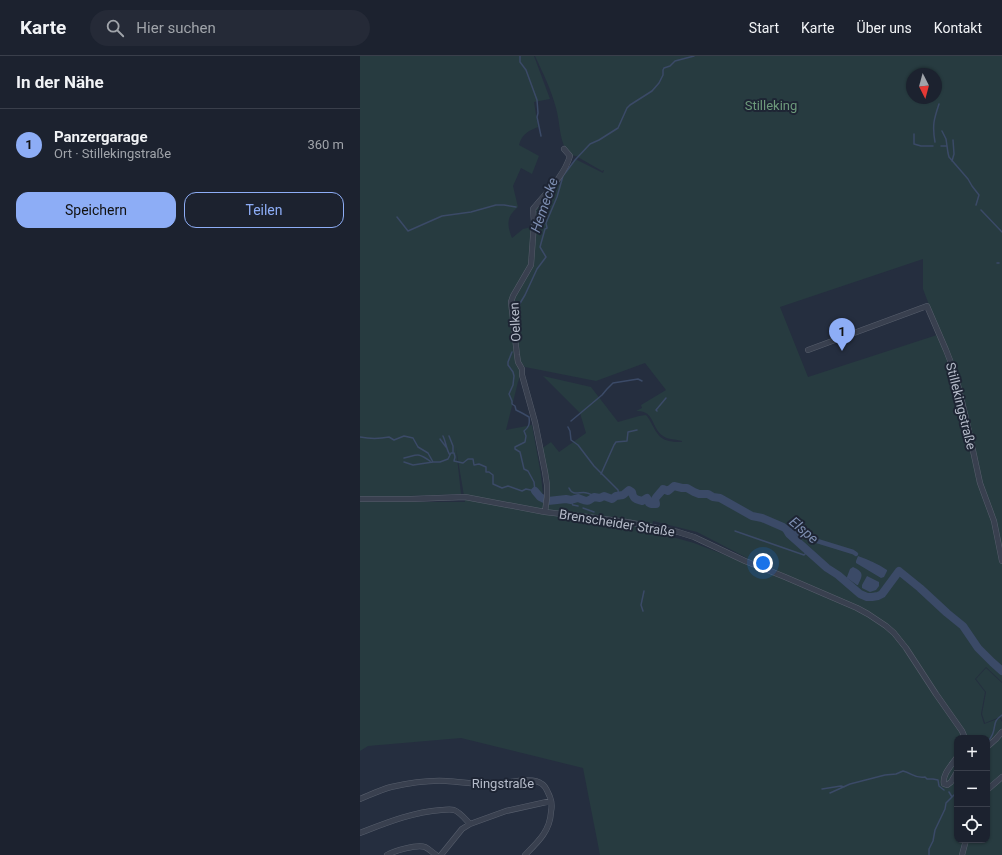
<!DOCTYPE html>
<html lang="de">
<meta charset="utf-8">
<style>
:root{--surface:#1c222f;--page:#252a37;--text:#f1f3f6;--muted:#a0a4aa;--line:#3a3f4b;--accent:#8dadf6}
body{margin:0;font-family:Roboto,sans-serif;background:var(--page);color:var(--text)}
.controls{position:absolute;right:12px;bottom:12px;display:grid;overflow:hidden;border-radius:8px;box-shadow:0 1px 3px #0004}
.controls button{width:36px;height:36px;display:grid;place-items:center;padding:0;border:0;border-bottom:1px solid var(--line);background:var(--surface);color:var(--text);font:20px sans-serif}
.compass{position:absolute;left:546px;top:12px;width:36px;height:36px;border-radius:50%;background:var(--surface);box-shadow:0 1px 3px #0004;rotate:174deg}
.you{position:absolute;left:403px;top:507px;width:14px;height:14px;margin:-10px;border:3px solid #fff;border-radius:50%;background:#1a73e8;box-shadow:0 0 0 6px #1a73e833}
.badge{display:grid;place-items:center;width:26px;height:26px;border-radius:50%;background:var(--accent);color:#111;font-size:13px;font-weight:700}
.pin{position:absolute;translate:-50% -33px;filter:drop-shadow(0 1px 2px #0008)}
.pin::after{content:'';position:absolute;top:21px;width:14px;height:12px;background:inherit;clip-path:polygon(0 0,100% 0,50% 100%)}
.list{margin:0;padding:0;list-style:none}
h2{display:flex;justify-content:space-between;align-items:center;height:52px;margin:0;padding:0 16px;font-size:17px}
h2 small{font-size:13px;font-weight:400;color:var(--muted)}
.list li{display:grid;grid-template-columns:26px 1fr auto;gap:12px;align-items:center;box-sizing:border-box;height:72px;padding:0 16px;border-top:1px solid var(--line)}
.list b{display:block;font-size:15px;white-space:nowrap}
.list p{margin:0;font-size:13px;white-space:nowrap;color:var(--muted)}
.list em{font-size:13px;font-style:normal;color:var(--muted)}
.actions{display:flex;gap:8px;padding:12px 16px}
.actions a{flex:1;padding:9px 0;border:1px solid var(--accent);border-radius:12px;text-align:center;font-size:14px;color:var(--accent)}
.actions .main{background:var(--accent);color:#111}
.icon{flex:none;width:22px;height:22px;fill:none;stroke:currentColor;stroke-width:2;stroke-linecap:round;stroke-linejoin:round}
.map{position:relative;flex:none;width:642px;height:799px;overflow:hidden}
header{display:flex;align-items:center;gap:24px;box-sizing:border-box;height:56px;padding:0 20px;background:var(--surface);border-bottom:1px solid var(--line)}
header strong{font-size:19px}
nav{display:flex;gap:22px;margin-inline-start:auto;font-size:14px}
.search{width:280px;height:36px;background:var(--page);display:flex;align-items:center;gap:10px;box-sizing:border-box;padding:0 14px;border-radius:22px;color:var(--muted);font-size:15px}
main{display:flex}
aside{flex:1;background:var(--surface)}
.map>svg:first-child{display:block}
.green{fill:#273b40;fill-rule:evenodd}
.water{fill:#3b4a67}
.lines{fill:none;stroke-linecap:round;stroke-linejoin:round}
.stream{stroke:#3b4a67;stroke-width:1.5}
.canal{stroke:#3b4a67;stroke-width:4.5}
.river{stroke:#3b4a67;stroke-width:8}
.street-casing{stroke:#575e6c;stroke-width:6}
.street{stroke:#39404f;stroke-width:5}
.labels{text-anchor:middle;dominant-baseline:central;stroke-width:4;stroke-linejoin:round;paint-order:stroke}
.park-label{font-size:13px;fill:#6d9a7b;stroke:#1e2534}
.street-label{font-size:13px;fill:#b5bbc9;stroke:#1e2534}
.water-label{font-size:14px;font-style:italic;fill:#7d8eb1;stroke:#1e2534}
</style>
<header>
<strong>Karte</strong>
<div class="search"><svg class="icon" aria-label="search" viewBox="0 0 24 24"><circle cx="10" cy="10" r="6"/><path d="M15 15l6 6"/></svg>Hier suchen</div>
<nav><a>Start</a><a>Karte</a><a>Über uns</a><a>Kontakt</a></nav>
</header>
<main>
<aside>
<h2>In der Nähe<small></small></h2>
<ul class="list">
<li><span class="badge">1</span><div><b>Panzergarage</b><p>Ort · Stillekingstraße</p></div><em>360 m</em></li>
</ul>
<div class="actions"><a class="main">Speichern</a><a>Teilen</a></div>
</aside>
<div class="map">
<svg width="642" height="799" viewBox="0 0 642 799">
<rect width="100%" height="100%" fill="#252e3f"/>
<path class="green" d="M0,0h174l16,43 -16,3 4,25c-10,4 -16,7 -19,18l20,11 -7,18 -11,-6 -8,18 5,21c-12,10 -11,18 -6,31l11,-9 8,-2 -1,38 -21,37 12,72 -3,8 -12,48 26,-5 9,50 2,20h5l-7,-46 10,-7 8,10 27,-19 -6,-20 -37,-37 48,11 27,35 21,-6 7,-1c8,9 9,23 23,26 4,1 8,1 13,1v-1c-6,-2 -14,-1 -19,-5 -12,-8 -8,-26 -27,-25l6,-3 -1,-3 25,-15 -21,-27 -49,18 -71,-14 -6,-6 -7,-56 2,-8 18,-32 3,-54 1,-3 18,-22 3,1 3,-4 3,-7 12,-17 28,14 1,-3 -2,1 -26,-15c-4,0 -8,-3 -10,-6 -7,-13 -6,-28 -10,-42 -5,-19 -13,-35 -21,-52h467v626l-16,-15 -11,12 10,13 -4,22 3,10 16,-6 2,4v133h-402l-17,-87 -122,-30 -93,8 -8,5v-249h105l-9,-54 5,46 -52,2h-49zM552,18h24v24h-24zM563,203v30l17,45 -132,43 -28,-70zM293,465l44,11 50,26 -4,4 -49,-19 -43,-12zM597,682h30v102h-30z
M626,612l16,15v36l-2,-2 -15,6 -3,-9 4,-22 -10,-13z"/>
<path class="water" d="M498,500c11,4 20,8 29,14v1l-3,6 -3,1 -25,-15v-2z
M493,511c11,5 10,8 5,18h-1l-10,-7v-1l3,-8z
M507,520l12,6v4l-3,4 -6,2 -8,-4v-3z"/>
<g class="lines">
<path class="stream" d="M160,0v6l6,8 11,30 1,13 -1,4 4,19
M582,75l4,8 2,14 1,4 19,22 4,7 7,9 -3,10
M554,78v10l7,2h12
M575,86c-3,-17 -1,-23 4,-38
M581,90h6
M592,105l2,-7 -1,-14
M621,154l21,22
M37,161l11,14 34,-15 29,-4 25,-7h8l12,2
M637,207h2
M158,286l1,-15 -2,-9 2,-13 6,-10 12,-26 9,-12 -6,-10 5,-18 2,-1 -1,-5 11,-26 6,-21 12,-16 15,-16 9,-4 19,-12 9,-20 3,-3 22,-14 7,-8 4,-8v-5l1,-2 6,-2 5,-5 19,-5
M297,355l-1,-1 10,-12
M211,365l31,-26 5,-6 6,-6 25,-4 4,2
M208,371l2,4 1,9 7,5 16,21 24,24 1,6
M83,380c3,6 3,13 7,19
M89,380l4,10v6
M0,381c10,2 19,2 29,0l5,3 10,-4 9,2 5,9 10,6 5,9h7l8,-3 3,-6h3l1,4 -1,4 9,2 5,-4h5l1,6 5,-1 7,3v5h3l4,3v9l9,4 6,-2 14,5 4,-2 9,2 -1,-9 -6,-11 -4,-2 -4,-17 -5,-3v-2l10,-5 1,-6 -2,-5c5,-4 6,-7 5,-14l-7,-4 -6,-3 -1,-4 -3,-2v-3l-3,-7 4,-9 1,-9 -1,-4 -5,-7v-3l4,-10
M80,383l6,8
M44,402c14,-3 13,-6 26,3
M44,406l9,3 20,-3
M241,418l13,-29 2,-3 11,-1 1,-9 9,-2
M209,432c4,9 11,3 18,5 4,1 3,2 7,2 4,0 6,-1 10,1
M211,444v2l2,3 5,1
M223,452l11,4
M375,475l69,24 4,-4
M283,555l-2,-6 3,-14
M628,686c2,-3 4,-6 5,-9 3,-9 0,-12 9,-18
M462,733l19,-3 3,1
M589,736l3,5
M470,737l20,-9 35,-9 11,-1 7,-3c9,2 12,8 22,6l2,2h6l5,1 1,6 5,4
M569,799v-6l4,-8 2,-11 10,-21 1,-6 11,-11"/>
<path class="canal" d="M426,473l7,2 9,5 6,1 6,3 39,12 3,2"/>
<path class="river" d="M175,435l5,6 8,4 18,-2 5,1 7,-2c8,3 8,5 16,-1l6,1 4,-2 8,3 4,-3 7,-1 6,-5 3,2c1,7 4,7 10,9l5,-3 2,5 2,1h5c0,-1 -1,-4 -1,-5 0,-1 7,-8 8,-10l5,2 6,-5 8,2h5l7,4 5,2h9l5,3 7,1 32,18 10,2 21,9 3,2 3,5 38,34 11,7 22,19 7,3h5l6,-1 4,-2 17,-23 21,17 27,25 16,13 15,22 14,14 10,9"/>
<g class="street-casing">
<path id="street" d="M448,294l119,-44 19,44 9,23 11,45 14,65 14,38 8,40
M0,443h51l54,-2 80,15 43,5 39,5 51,10 16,5 51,24 40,16 72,31 11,6 18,12 8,7 12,15 30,46 26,37 3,7
M185,456l2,-15v-12l-2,-13 -10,-50 -13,-47v-6l-4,-7 -1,-7 -6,-53 2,-6 18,-31 3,-42 -1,-14c13,-16 31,-33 37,-53l-6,-7
M627,691l9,-8 6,-7
M597,701c-5,8 -15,17 -13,27l3,1 4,-3 6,-10
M627,734l15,-13
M0,743c10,-4 20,-9 31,-12 18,-4 37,-7 55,-6 17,1 34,4 51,3 12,-1 35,-8 45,0 4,2 6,9 8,13 2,5 2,10 1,15 -1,19 -13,30 -26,43
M0,777c26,-10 53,-21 81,-23 4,0 9,-1 13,0 6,2 12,10 16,14
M27,799c7,-4 30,-11 38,-8 4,2 7,5 11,8
M81,799l21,-26 8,-5 36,-13 45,-10
M602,799l4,-15"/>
</g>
<use href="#street" class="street"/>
</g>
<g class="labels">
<g class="park-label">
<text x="411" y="49">Stilleking</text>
</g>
<g class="street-label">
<text transform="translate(155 266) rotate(-93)">Oelken</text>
<text transform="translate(601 350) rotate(76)">Stillekingstraße</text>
<text transform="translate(257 467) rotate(9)">Brenscheider Straße</text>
<text x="143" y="727">Ringstraße</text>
</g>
<g class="water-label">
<text transform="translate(184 149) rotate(-71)">Hemecke</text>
<text transform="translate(444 474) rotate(40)">Elspe</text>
</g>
</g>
</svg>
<div class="controls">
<button>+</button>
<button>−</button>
<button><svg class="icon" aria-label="locate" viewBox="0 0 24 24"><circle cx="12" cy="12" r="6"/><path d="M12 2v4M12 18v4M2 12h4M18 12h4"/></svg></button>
</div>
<svg class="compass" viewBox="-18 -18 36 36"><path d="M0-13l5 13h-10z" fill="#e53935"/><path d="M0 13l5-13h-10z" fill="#a0a4aa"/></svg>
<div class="you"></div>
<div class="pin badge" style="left:482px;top:295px">1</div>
</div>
</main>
